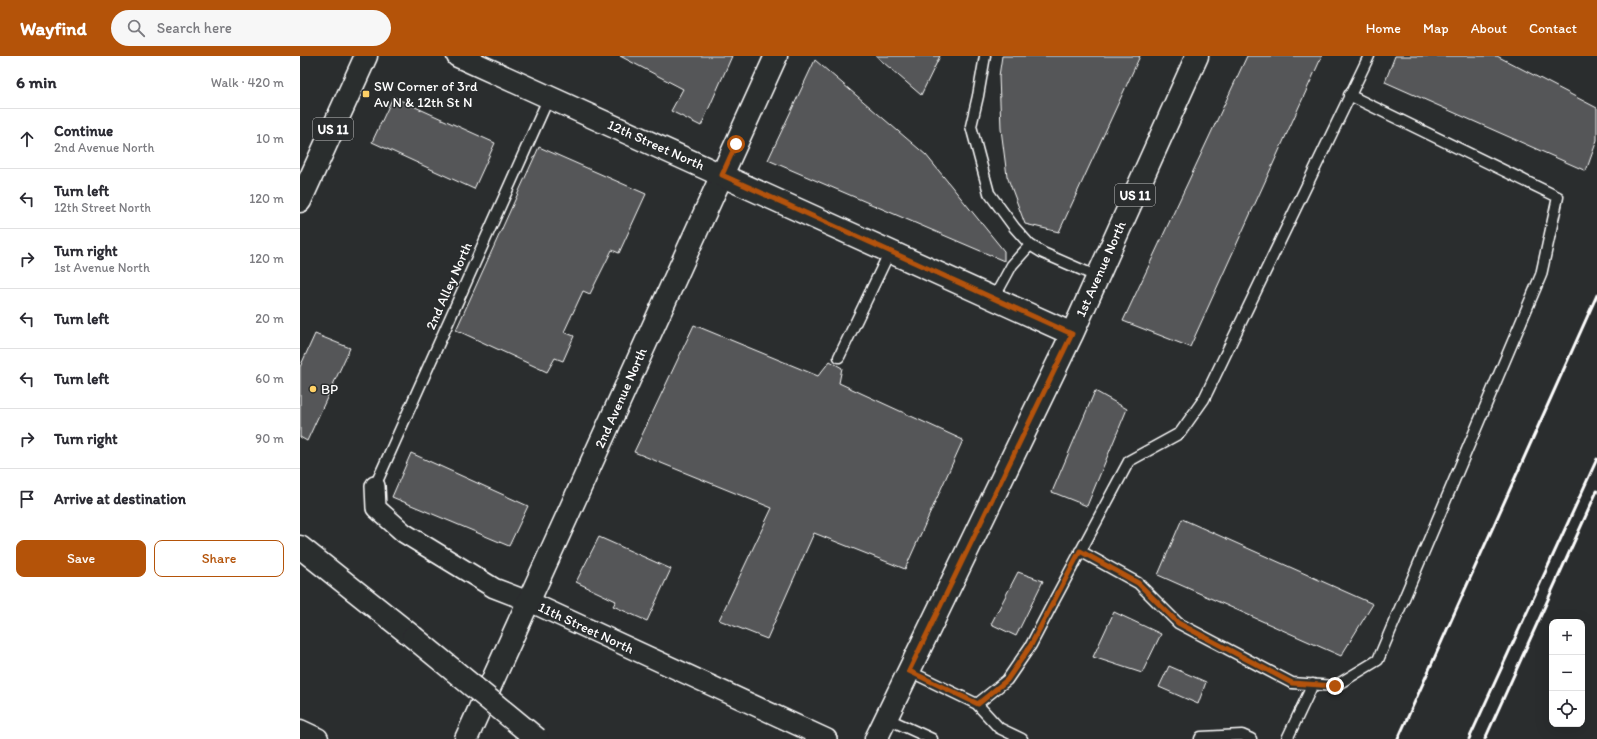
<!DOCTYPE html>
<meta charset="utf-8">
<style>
:root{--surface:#fff;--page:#f7f7f7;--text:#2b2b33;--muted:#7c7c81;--line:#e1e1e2;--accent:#b45309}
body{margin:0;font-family:Itim,sans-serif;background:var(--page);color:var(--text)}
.controls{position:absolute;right:12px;bottom:12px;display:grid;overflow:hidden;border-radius:8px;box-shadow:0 4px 16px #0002}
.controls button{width:36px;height:36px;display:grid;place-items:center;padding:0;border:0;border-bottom:1px solid var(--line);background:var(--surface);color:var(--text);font:20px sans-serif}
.stop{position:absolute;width:12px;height:12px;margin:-9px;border:3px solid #b45309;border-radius:50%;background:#fff}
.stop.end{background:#b45309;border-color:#fff;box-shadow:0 1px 4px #0008}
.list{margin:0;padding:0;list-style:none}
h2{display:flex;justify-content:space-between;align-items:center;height:52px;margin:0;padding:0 16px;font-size:17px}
h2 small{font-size:13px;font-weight:400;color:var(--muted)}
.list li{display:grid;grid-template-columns:26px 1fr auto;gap:12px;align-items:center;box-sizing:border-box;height:60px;padding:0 16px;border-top:1px solid var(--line)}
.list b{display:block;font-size:15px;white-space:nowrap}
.list p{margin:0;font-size:13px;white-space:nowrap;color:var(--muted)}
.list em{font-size:13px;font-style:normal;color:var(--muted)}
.actions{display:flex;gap:8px;padding:12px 16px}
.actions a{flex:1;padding:9px 0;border:1px solid var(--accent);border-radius:8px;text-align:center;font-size:14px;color:var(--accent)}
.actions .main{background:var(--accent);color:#fff}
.icon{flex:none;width:22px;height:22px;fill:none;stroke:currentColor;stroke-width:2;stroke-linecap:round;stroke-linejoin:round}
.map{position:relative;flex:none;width:1297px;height:683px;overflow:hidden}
header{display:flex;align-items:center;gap:24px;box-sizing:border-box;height:56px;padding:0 20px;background:var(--accent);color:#fff}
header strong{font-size:19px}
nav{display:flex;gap:22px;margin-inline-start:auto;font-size:14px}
.search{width:280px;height:36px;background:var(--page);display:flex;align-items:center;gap:10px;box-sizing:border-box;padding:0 14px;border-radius:22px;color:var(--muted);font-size:15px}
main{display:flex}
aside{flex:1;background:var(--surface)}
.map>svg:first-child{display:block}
.building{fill:#555758;stroke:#fff}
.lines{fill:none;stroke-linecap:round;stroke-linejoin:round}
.service-casing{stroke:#fff;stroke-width:13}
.minor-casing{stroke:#fff;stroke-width:22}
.secondary-casing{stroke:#fff;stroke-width:25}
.primary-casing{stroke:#fff;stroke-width:25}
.motorway-casing{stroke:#fff;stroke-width:25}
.service{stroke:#2a2d2e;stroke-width:10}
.minor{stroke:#2a2d2e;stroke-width:19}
.secondary{stroke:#2a2d2e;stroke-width:22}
.primary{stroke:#2a2d2e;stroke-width:22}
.motorway{stroke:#2a2d2e;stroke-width:22}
.rail{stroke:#fff;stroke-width:3}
.motorway-bridge-casing{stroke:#fff;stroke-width:25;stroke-linecap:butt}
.motorway-bridge{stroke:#2a2d2e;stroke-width:22}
.route{stroke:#b45309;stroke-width:5}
.poi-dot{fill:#ffd166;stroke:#2a2d2e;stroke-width:1.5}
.labels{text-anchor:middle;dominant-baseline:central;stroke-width:3;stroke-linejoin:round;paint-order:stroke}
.shield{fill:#2a2d2e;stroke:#bfc0c0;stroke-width:1}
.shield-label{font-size:13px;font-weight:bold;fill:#fff}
.poi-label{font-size:14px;fill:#fff;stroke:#2a2d2e;text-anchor:start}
.street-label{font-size:14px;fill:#fff;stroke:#2a2d2e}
</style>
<header>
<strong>Wayfind</strong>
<div class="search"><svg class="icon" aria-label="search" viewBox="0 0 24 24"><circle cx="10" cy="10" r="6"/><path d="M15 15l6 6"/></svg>Search here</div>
<nav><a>Home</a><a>Map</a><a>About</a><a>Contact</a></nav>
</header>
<main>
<aside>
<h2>6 min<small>Walk · 420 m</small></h2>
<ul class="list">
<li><svg class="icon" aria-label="ahead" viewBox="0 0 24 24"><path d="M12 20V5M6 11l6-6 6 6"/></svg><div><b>Continue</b><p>2nd Avenue North</p></div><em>10 m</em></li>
<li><svg class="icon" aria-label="left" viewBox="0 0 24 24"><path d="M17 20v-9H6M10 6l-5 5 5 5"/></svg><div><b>Turn left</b><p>12th Street North</p></div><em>120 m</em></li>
<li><svg class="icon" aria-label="right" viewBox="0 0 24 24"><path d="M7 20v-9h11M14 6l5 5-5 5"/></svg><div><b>Turn right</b><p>1st Avenue North</p></div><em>120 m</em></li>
<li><svg class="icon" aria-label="left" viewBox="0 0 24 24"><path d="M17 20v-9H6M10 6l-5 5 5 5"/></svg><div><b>Turn left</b></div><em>20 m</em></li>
<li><svg class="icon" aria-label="left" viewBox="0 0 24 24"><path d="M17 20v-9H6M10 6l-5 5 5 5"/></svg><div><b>Turn left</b></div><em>60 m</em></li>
<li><svg class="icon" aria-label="right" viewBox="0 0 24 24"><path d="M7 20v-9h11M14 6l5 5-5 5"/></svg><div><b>Turn right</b></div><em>90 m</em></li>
<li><svg class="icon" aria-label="arrive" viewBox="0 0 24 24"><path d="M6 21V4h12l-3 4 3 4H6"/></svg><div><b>Arrive at destination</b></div></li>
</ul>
<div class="actions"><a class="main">Save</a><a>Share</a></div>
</aside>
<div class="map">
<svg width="1297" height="683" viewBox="0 0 1297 683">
<rect width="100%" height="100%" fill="#2a2d2e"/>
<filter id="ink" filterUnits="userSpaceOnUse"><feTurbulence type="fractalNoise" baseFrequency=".025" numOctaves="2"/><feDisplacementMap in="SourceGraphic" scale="8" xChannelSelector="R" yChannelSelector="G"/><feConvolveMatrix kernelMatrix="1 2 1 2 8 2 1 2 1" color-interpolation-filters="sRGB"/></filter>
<g filter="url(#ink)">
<path class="building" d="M320,0h112l-31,70 -30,-15 12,-22z
M576,0h64l-19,39z
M702,0h138l-81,176 -34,-8 -18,-48 -6,-47 -2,-53z
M947,0h75l-132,291 -67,-26z
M1095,0h102l100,52v32l-11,31 -201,-89z
M515,4l111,95 78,96v10l-236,-101z
M93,41l102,46 -21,46 -102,-47z
M239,91l107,47 -27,59 -7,-3 -22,44 -7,-3 -19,41 10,4 -11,25 -8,-3 -8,14 -91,-42z
M394,269l124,51 12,-15 12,7 -3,15 124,57 -58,129 -91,-36 -47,106 -48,-19 53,-112 -138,-56z
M15,278l35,14 -43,93 -7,-4v-70z
M795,335l32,18 -40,97 -35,-14z
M111,397l117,53 -19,40 -117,-49z
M882,463l191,85 -32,52 -183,-81z
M299,481l72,32 -24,52 -34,-15 3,-5 -40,-19z
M718,516l25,9 -27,55 -25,-12z
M814,556l47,22 -19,39 -49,-16z
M869,610l37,16 -8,22 -39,-17z"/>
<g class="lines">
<g class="service-casing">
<path id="service" d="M685,0l-7,40 -7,30 18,67 25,34 16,18 13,8 55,24
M694,242l18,-33 18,-20
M539,301l51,-106
M75,430l174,-389
M780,495l58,32 40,40 114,60 43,3 43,-26 163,-385 17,-78 -209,-102
M609,615l68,33 22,24 23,11
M677,648l30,-24 24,-35 24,-46 74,-138 51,-28 24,-34 165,-343
M586,662l46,21
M900,683l1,-2 41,-2 9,4
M987,683l26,-55"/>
</g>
<g class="minor-casing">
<path id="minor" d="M75,430l1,22 28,25 90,55 34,13 299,138"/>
</g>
<g class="secondary-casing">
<path id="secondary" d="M166,683l310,-683"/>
</g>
<g class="primary-casing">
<path id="primary" d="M158,0l614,278
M0,145l66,-145
M576,683l196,-405 125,-278"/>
</g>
<g class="motorway-casing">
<path id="motorway" d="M0,491l113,90
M0,675l17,8"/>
</g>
<use href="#service" class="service"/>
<use href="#minor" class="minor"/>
<use href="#secondary" class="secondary"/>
<use href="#primary" class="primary"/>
<use href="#motorway" class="motorway"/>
<path class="rail" d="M1098,683l199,-444
M1169,683l128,-280
M1185,683l112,-248"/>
<g class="motorway-bridge-casing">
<path id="motorway-bridge" d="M113,581l124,102"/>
</g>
<use href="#motorway-bridge" class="motorway-bridge"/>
</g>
</g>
<g class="lines" filter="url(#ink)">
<path class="route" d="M436,88l-14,31 350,159 -163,337 69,33 29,-24 24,-35 49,-94 58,32 40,40 114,60 43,3"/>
</g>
<g class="poi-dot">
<rect x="62" y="34" width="8" height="8" rx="2"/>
<circle cx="13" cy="333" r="4"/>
</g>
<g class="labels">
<g class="shield">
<rect x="13" y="62" width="40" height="22" rx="3"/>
<rect x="815" y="128" width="40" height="22" rx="3"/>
</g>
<g class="shield-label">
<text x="33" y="73">US 11</text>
<text x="835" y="139">US 11</text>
</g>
<g class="poi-label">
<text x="74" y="30">SW Corner of 3rd<tspan x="74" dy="16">Av N &amp; 12th St N</tspan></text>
<text x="21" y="333">BP</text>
</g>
<g class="street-label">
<text transform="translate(356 89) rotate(24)">12th Street North</text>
<text transform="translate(801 213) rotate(-66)">1st Avenue North</text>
<text transform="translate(149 230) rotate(-66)">2nd Alley North</text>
<text transform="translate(321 342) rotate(-66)">2nd Avenue North</text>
<text transform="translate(286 572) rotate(25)">11th Street North</text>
</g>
</g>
</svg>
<div class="controls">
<button>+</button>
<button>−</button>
<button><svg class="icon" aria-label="locate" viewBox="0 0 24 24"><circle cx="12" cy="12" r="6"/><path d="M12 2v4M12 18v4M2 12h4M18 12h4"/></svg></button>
</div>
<div class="stop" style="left:436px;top:88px"></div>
<div class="stop end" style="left:1035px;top:630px"></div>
</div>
</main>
